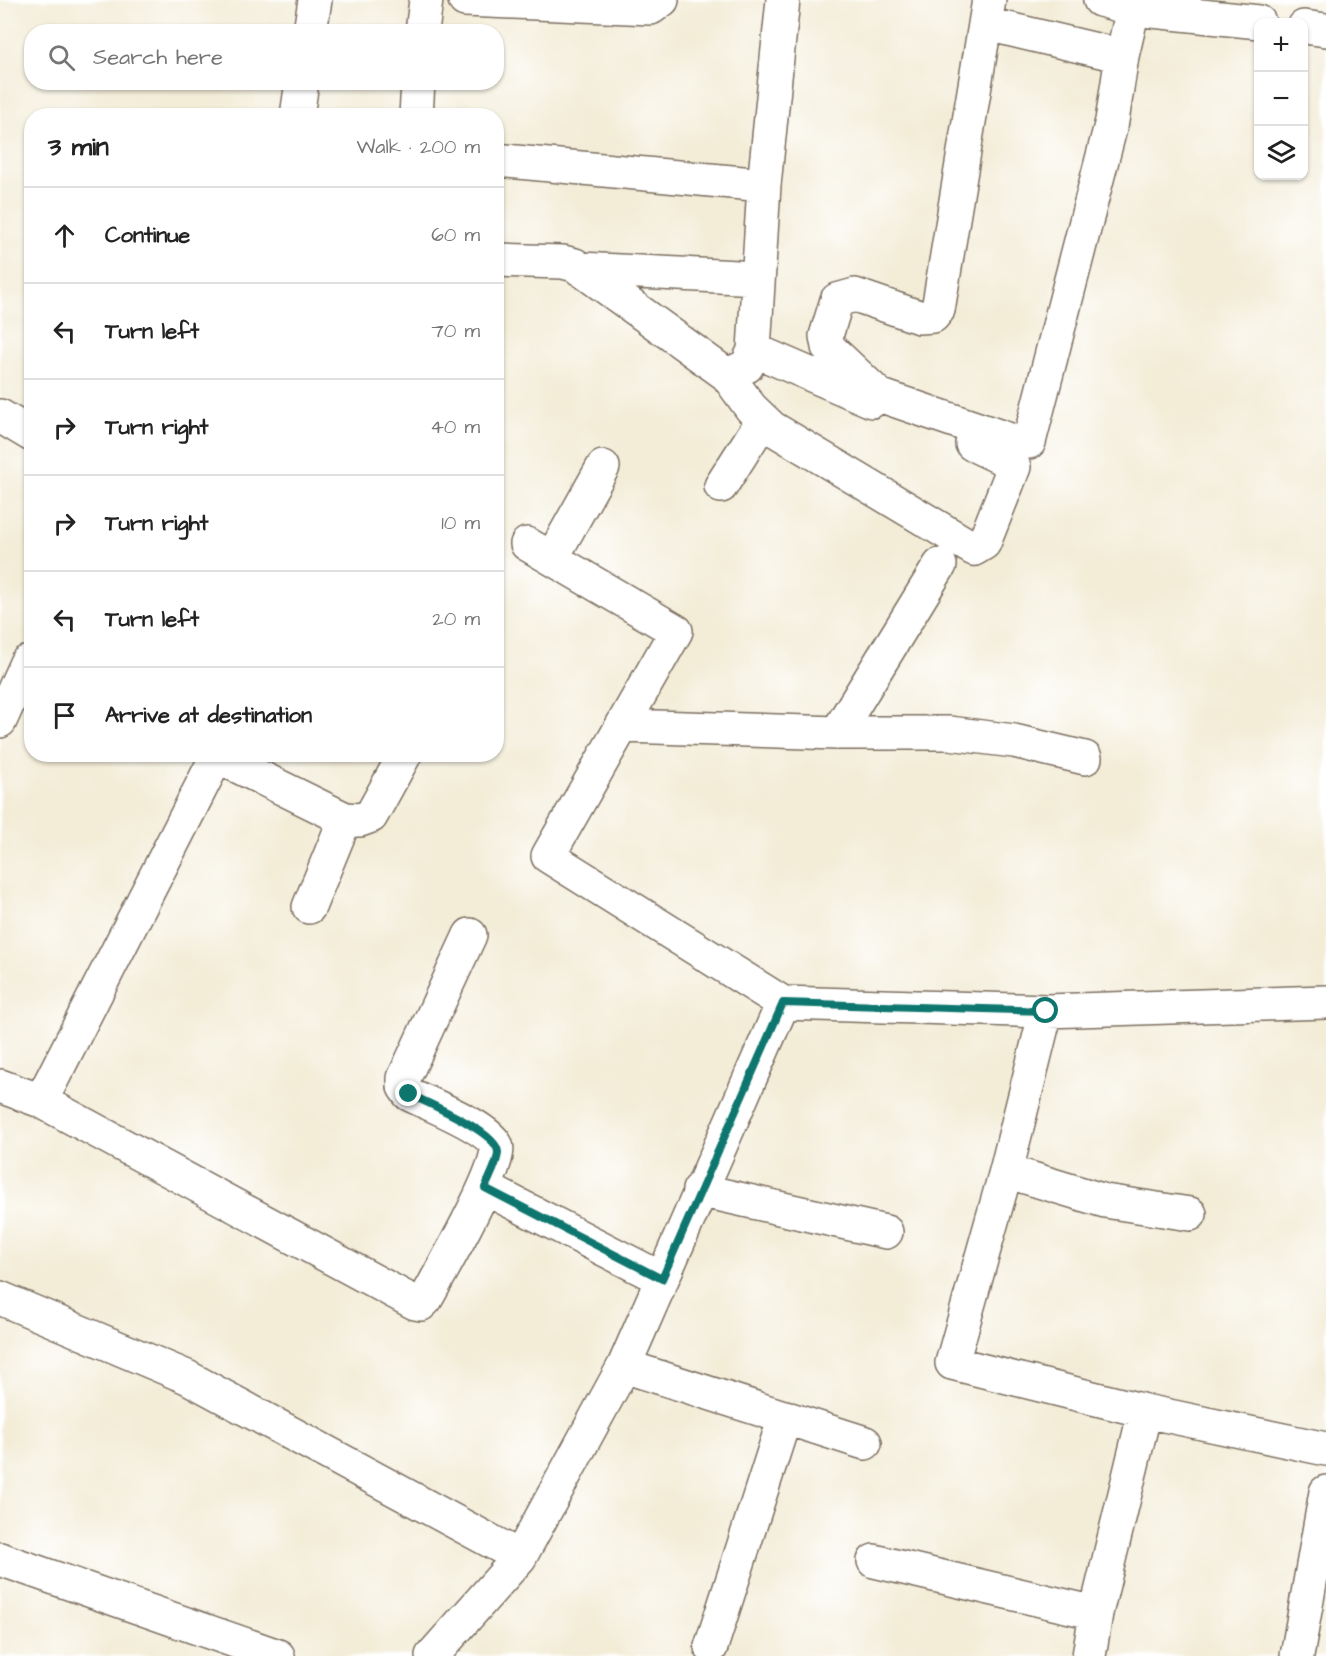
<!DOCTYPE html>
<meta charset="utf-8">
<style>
:root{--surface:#fff;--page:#f2f2f2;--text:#222;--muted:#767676;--line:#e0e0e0}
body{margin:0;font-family:"Architects Daughter",sans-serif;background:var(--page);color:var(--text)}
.controls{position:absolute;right:18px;top:18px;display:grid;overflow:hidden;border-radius:12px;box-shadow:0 2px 4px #0004}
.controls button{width:54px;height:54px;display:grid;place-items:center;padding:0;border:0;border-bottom:2px solid var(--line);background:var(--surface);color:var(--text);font:30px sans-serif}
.stop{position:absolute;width:18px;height:18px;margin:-14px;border:4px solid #0f766e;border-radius:50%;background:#fff}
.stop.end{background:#0f766e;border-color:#fff;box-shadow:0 2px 6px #0008}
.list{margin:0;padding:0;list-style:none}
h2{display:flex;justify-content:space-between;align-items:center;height:78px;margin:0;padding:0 24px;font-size:26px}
h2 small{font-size:20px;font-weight:400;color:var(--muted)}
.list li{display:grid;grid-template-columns:39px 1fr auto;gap:18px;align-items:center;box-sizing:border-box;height:96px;padding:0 24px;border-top:2px solid var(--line)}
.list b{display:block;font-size:22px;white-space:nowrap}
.list em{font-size:20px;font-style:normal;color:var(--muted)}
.icon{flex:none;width:33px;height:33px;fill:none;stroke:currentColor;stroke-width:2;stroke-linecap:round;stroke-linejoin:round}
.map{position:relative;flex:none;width:1326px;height:1656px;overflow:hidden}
.search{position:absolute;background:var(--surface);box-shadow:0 2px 4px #0004;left:24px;top:24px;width:480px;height:66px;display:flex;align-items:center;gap:15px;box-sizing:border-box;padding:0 21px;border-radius:24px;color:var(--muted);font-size:22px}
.panel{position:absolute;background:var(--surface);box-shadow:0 2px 4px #0004;left:24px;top:108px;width:480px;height:654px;border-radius:24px}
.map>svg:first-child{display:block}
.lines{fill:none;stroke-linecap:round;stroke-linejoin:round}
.street-casing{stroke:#7b6e5f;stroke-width:36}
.street{stroke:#fff;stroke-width:33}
.route{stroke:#0f766e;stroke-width:8}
</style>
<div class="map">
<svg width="1326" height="1656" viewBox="0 0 1326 1656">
<rect width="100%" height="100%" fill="#fff"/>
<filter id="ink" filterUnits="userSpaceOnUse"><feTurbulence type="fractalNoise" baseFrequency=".0167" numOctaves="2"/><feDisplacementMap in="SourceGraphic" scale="12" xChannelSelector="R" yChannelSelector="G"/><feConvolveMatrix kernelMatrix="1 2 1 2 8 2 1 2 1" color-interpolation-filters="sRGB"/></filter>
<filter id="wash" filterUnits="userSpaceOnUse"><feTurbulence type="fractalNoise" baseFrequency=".008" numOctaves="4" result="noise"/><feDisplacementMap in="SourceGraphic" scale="24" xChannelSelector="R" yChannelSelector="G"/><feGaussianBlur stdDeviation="1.35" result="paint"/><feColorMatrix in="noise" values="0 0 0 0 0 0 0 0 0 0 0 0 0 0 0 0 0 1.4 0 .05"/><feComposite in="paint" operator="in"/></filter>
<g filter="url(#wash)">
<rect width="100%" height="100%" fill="#f3ecd7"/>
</g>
<g filter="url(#ink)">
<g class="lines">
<g class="street-casing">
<path id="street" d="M465,0l186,8 11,-8
M989,0l-51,310 -5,6 -14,1 -64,-22 -18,5 -11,36 2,11 51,48 137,47h13l83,-321 10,-65 11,-47
M1100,0l33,9 126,13
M987,24l135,32
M1304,27l22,3
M310,32l5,-32
M422,32l4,-32
M297,116l5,-34
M416,116l2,-34
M496,160l268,25
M496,260l67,2 12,3 152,110 20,-9 7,-16 10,-165 19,-185
M580,269l178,9
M754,350l118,51
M727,375l24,33 21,20 202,121 10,-6 30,-76 -6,-6 -36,-17
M0,416l32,19
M721,486l42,-66
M527,544l149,87 -128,225 235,147 263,8 280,-9
M552,558l51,-91
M0,721l26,-58
M624,726l213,7h112l65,8 71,17
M837,733l103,-168
M217,756l128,63 15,1 11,-4 34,-62
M309,907l36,-88
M1046,1011l-40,160 -54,192 193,48 181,38
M0,1086l41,15 374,202 6,1 5,-5c12,-22 79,-138 70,-154 -11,-20 -66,-40 -87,-51l-5,-7v-9l66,-143
M41,1101l177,-347
M1006,1171l99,30 85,13
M485,1188l177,91
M699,1190l187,42
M0,1298l187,79 333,180
M624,1366l241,77
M0,1559l278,97
M874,1561l222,52
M711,1647l74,-230
M432,1656l88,-99 104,-191 159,-363
M1089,1656l7,-43 49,-202
M1297,1656l29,-164"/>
</g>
<use href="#street" class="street"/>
</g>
</g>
<g class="lines" filter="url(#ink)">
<path class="route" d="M409,1094c18,9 88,38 89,58 0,11 -9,26 -13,36l177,91 121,-276 263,8"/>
</g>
</svg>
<div class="controls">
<button>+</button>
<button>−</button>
<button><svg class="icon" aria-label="layers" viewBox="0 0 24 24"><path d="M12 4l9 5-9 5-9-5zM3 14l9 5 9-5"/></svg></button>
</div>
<div class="stop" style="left:1046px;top:1011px"></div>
<div class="stop end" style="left:409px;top:1094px"></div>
<div class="search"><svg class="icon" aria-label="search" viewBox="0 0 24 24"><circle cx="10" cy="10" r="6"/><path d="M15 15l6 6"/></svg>Search here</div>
<section class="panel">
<h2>3 min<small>Walk · 200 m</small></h2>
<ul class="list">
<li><svg class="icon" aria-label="ahead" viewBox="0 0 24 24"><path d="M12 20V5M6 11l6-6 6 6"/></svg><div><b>Continue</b></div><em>60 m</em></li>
<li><svg class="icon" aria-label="left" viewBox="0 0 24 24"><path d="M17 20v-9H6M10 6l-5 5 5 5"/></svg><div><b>Turn left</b></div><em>70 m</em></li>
<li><svg class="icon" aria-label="right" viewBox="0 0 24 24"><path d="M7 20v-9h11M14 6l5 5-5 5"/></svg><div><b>Turn right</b></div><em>40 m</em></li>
<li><svg class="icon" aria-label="right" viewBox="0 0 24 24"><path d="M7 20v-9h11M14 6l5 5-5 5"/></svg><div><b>Turn right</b></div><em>10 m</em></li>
<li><svg class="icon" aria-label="left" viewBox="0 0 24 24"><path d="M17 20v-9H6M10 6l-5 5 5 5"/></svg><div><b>Turn left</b></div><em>20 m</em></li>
<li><svg class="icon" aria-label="arrive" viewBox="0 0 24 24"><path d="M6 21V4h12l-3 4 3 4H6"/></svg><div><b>Arrive at destination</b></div></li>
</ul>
</section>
</div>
